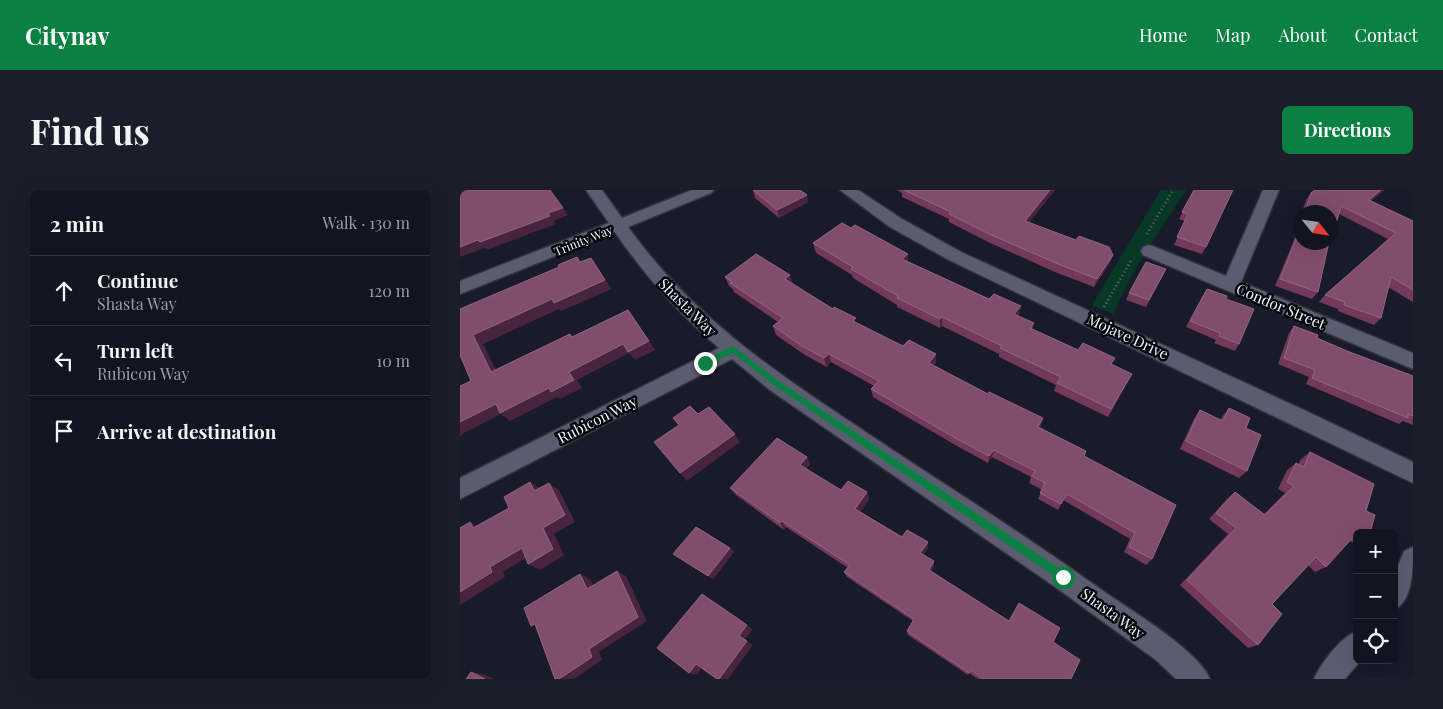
<!DOCTYPE html>
<meta charset="utf-8">
<style>
:root{--surface:#131420;--page:#1c1d29;--text:#f1f3f6;--muted:#9d9ea5;--line:#32333e;--accent:#0b8043}
body{margin:0;font-family:"Playfair Display",serif;background:var(--page);color:var(--text)}
.controls{position:absolute;right:15px;bottom:15px;display:grid;overflow:hidden;border-radius:8px;box-shadow:0 5px 20px #0002}
.controls button{width:45px;height:45px;display:grid;place-items:center;padding:0;border:0;border-bottom:1px solid var(--line);background:var(--surface);color:var(--text);font:25px sans-serif}
.compass{position:absolute;left:833px;top:15px;width:45px;height:45px;border-radius:50%;background:var(--surface);box-shadow:0 5px 20px #0002;rotate:120deg}
.stop{position:absolute;width:15px;height:15px;margin:-11px;border:4px solid #0b8043;border-radius:50%;background:#fff}
.stop.end{background:#0b8043;border-color:#fff;box-shadow:0 1px 5px #0008}
.list{margin:0;padding:0;list-style:none}
h2{display:flex;justify-content:space-between;align-items:center;height:65px;margin:0;padding:0 20px;font-size:21px}
h2 small{font-size:16px;font-weight:400;color:var(--muted)}
.list li{display:grid;grid-template-columns:32px 1fr auto;gap:15px;align-items:center;box-sizing:border-box;height:70px;padding:0 20px;border-top:1px solid var(--line)}
.list b{display:block;font-size:19px;white-space:nowrap}
.list p{margin:0;font-size:16px;white-space:nowrap;color:var(--muted)}
.list em{font-size:16px;font-style:normal;color:var(--muted)}
.icon{flex:none;width:28px;height:28px;fill:none;stroke:currentColor;stroke-width:2;stroke-linecap:round;stroke-linejoin:round}
.map{position:relative;flex:none;width:953px;height:489px;overflow:hidden;border-radius:8px}
header{display:flex;align-items:center;gap:30px;box-sizing:border-box;height:70px;padding:0 25px;background:var(--accent);color:#fff}
header strong{font-size:24px}
nav{display:flex;gap:28px;margin-inline-start:auto;font-size:18px}
.intro{display:flex;align-items:center;justify-content:space-between;box-sizing:border-box;height:120px;padding:0 30px}
h1{margin:0;font-size:35px}
.button{padding:12px 22px;border-radius:8px;background:var(--accent);color:#fff;font-size:18px;font-weight:700}
main{display:flex;gap:30px;padding:0 30px}
aside{flex:1;background:var(--surface);border-radius:8px;box-shadow:0 5px 20px #0002}
.map>svg:first-child{display:block}
.green{fill:#073826}
.lines{fill:none;stroke-linecap:round;stroke-linejoin:round}
.street-casing{stroke:#343441;stroke-width:3}
.path{stroke:#6a6b7a;stroke-width:2.5;stroke-dasharray:1 3;stroke-linecap:butt}
.street{fill:#5b5c70;fill-rule:evenodd}
.wall{fill:#723959}
.shaded-wall{fill:#49243f}
.building{fill:#804d6b;stroke:#926682}
.route{fill:#0b8043}
.labels{text-anchor:middle;dominant-baseline:central;stroke-width:5;stroke-linejoin:round;paint-order:stroke}
.far-street-label{font-size:12px;fill:#f0f1fd;stroke:#05060c}
.street-label{font-size:15px;fill:#f0f1fd;stroke:#05060c}
</style>
<header>
<strong>Citynav</strong>
<nav><a>Home</a><a>Map</a><a>About</a><a>Contact</a></nav>
</header>
<div class="intro"><h1>Find us</h1><a class="button">Directions</a></div>
<main>
<aside>
<h2>2 min<small>Walk · 130 m</small></h2>
<ul class="list">
<li><svg class="icon" aria-label="ahead" viewBox="0 0 24 24"><path d="M12 20V5M6 11l6-6 6 6"/></svg><div><b>Continue</b><p>Shasta Way</p></div><em>120 m</em></li>
<li><svg class="icon" aria-label="left" viewBox="0 0 24 24"><path d="M17 20v-9H6M10 6l-5 5 5 5"/></svg><div><b>Turn left</b><p>Rubicon Way</p></div><em>10 m</em></li>
<li><svg class="icon" aria-label="arrive" viewBox="0 0 24 24"><path d="M6 21V4h12l-3 4 3 4H6"/></svg><div><b>Arrive at destination</b></div></li>
</ul>
</aside>
<div class="map">
<svg width="953" height="489" viewBox="0 0 953 489">
<rect width="100%" height="100%" fill="#191a2a"/>
<path class="green" d="M701,0h25l-51,79 -22,45 -21,-9z"/>
<g class="lines">
<g class="street-casing">
<path id="street" d="M126,0h16l20,28 70,-28h22l-3,3 -83,34c66,92 150,147 242,208 78,52 157,101 233,156 27,19 95,59 107,88h-34l-20,-19 -102,-74 -284,-196 -38,-31 -272,140v-21l259,-130c-41,-35 -74,-72 -104,-116l-155,62v-13l149,-58z
M380,0h18l44,29 59,33 345,159 107,51v21l-464,-223 -59,-33z
M803,0h16l-38,92 172,71v16l-270,-114 -2,-4 2,-4 6,-2 6,2 71,29z
M953,357c0,23 0,53 -19,63v-34l10,-25z
M897,441v29h4l-16,19h-31c8,-17 26,-41 43,-48z"/>
</g>
<path class="path" d="M687,44l26,-44
M644,117l28,-48"/>
<use href="#street" class="street"/>
</g>
<path class="wall" d="M293,0l55,12 -29,16 -24,-20z
M437,0h158l-26,32 84,33 -3,8 -16,24 -39,-15 -67,-30 -39,-20v-3l-47,-22v-4z
M734,0l12,57 -4,7 -28,-9 11,-24 -6,-2z
M855,0h69l-13,11 42,20v81l-25,-15 -7,31 -7,7 -36,-14v-2l-19,-7 6,-7 63,-56 -49,-25 -5,17 -3,4 -1,-23h-28l4,-12 5,-7z
M840,29v23l18,50 -6,7 -37,-13 19,-46z
M353,53l95,19 111,53 -1,1 16,7 -2,6 100,45 -24,43 -54,-26 2,-6 -57,-28v-3l-57,-28 -2,2 -43,-21v-2l-44,-27 -1,-3 -36,-22z
M706,79l-20,38 -20,-7 3,-7z
M265,87l68,7 40,25 24,14 79,40 -2,3 107,60 -1,2 44,28 92,49 -24,54 -6,6 -22,-13 6,-13 -67,-39 -5,10 -20,-11 4,-9 -13,-7 2,-6 -39,-20 -4,6 -31,-17 -84,-49 -2,-8 3,-3 -43,-24 -4,5 -22,-12 -29,-20 -3,-9 5,-4 -44,-30 -1,-3 -4,-3z
M743,105l23,4 13,45 -4,7 -21,-8 2,-3 -30,-13z
M834,136l23,12 30,13 66,25v49l-10,-4 -4,3 -93,-40 3,-7 -31,-13 11,-31z
M769,218l17,20 1,43 -8,7 -59,-29 14,-30 6,-9 20,10 2,-3z
M850,262l47,81v11l-8,-3 -23,26 -11,5 -7,-7 -36,39 -14,41 -10,3 -68,-63 48,-51 -19,-15 18,-20 8,-7 29,22 21,-21 -7,-4 9,-19 9,-7 3,1 1,-4z
M347,267l3,7 -4,5 35,21 26,2 2,7 -9,13 42,25 26,5v6l-5,6 11,7v5l-3,6 78,49 44,21 18,37h-93l-9,-6 -1,2 -60,-40 -1,-4 6,-10 -66,-44 -3,-5 4,-4 -62,-41 -2,3 -48,-35 -6,-7z
M270,358l4,4 -21,27 -40,-25z"/>
<path class="shaded-wall" d="M590,0h5l-31,39 1,-8z
M921,0h3l-21,17 6,-7z
M347,5l1,7 -29,16 -2,-8z
M103,18l5,7 -14,6 -6,-8z
M90,26l6,8 -69,26 -2,-2 -25,9v-10z
M448,64v9l-6,-4z
M653,65l-3,8 -16,24 3,-8z
M131,68l21,31 -51,22 -2,-2 -76,35 18,36 -10,-8 -18,-37z
M330,85l3,9 -8,-5z
M561,116l-2,9 -6,8 1,-9z
M168,120l27,40 -20,10 -6,-7 -52,27 5,8 -22,11 -3,-2 -47,24 -9,-7 -39,20v1l-2,2v-15l36,-18 73,-32z
M482,127v9l-2,2v-9z
M369,164l2,8 -4,5 -3,-9z
M476,164v9l-7,9v-9z
M583,228l-2,8 -5,9 2,-8z
M275,244l5,8 -53,39 -7,-8z
M534,260l-2,7 -4,6 1,-7z
M347,267l3,7 -7,9 -3,-8z
M70,292l11,7 -7,2z
M89,293l10,7 16,32 -21,12 10,21 -24,15 -12,-6 15,-36z
M407,302l2,7 -11,16 -3,-6z
M322,331l4,6 -2,3 -4,-7z
M10,332l13,7 -10,-1z
M468,352v6l-7,10 -1,-5z
M62,358l11,6 -30,18 2,5 -45,28v-13l30,-25z
M270,358l4,4 -21,27 -5,-3z
M474,371v5l-5,10v-6z
M157,381l9,5 21,45 -48,31 3,8 -28,19h-15l30,-30z
M120,384l10,5 7,15 -10,-5z
M242,404l51,35 -8,10 8,6 -25,34h-9l20,-43z
M236,474l7,2 -6,9 -8,-2z
M11,482l15,3 8,4h-9z"/>
<path class="building" d="M0,0h90l13,18 -15,5 2,3 -70,26 -2,-2 -18,7z
M293,0h47l7,5 -30,15z
M444,0h146l-25,31 51,19 3,-4 30,11 4,8 -16,24 -39,-15 -69,-30 -40,-20 2,-2z
M734,0h39l-27,57 -29,-10 11,-23 -6,-2z
M855,0h66l-12,10 44,21v69l-22,-13 -10,41 -37,-13 1,-3 -20,-7 71,-62 -55,-27 -7,25 -2,-1 -2,8v-26h-25l6,-19z
M382,33l9,5 4,-3 53,29 -6,5 87,40 5,-5 27,12 -7,8 20,9 -4,5 48,22 5,-7 32,15 -4,6 21,10 -21,35 -54,-26 4,-6 -61,-29 2,-2 -60,-29 -2,2 -43,-21 1,-2 -47,-27 2,-2 -40,-24z
M840,39v13h29l-11,50 -38,-13z
M296,64l34,21 -5,4 48,30 1,-2 22,11 -3,3 50,25 6,-6 27,14 -7,9 59,31 1,-2 54,26 -5,9 48,24 -2,5 92,49 -24,54 -23,-12 6,-14 -68,-39 -6,10 -21,-11 5,-10 -13,-7 3,-5 -41,-21 -5,6 -32,-17 -86,-50 8,-8 -50,-27 -5,4 -22,-12 -29,-20 10,-8 -53,-35 2,-1 -7,-5z
M117,67l3,5 11,-4 14,22 -51,23 -2,-4 -79,36 18,37 79,-38 2,3 56,-27 21,31 -21,11 -5,-8 -54,28 5,8 -23,12 -2,-4 -49,25 -4,-9 -36,18v-36l11,-5 -11,-26v-46l99,-42 -1,-2z
M686,72l20,7 -17,31 -20,-7z
M747,99l20,7 -1,3 28,10 -15,35 -20,-8 1,-3 -30,-12z
M834,136l24,9 -1,3 30,13 66,25v40l-5,-2v4l-96,-40 3,-8 -31,-12z
M230,216l8,8 11,-7 26,27 -55,39 -26,-31 25,-17 -6,-7z
M769,218l21,10 -4,10 15,7 -14,36 -61,-30 14,-31 23,11z
M317,248l30,19 -7,8 41,25 7,-9 19,11 -12,17 47,28 5,-7 21,12 -8,11 14,8 -5,9 80,51 10,-18 41,25 -7,14 27,18 -9,19h-88l-12,-9 -2,3 -62,-42 7,-12 -70,-47 6,-7 -68,-44 -2,2 -50,-35z
M850,262l64,32 -8,27 9,4 -5,18h-13l-31,34 -10,-10 -44,47 10,10 -24,31 -71,-65 49,-52 -20,-15 19,-21 30,23 29,-29 -7,-4 9,-19 8,4z
M70,292l4,9 15,-8 16,32 -22,13 10,21 -25,15 -6,-16 -32,19 2,5 -32,20v-64l10,-6 3,6 36,-20 -5,-11z
M236,337l34,21 -22,28 -35,-22z
M157,381l21,46 -49,32 3,8 -33,22h-4l-20,-55 -4,2 -7,-18 56,-34 7,15z
M242,404l45,31 -8,11 8,5 -28,38h-2l-21,-15 -7,9 -32,-25z
M11,482l14,7h-19z"/>
<path class="route" d="M273,156l47,36 286,191v7h-6l-285,-194 -42,-33 -25,12h-6v-4z"/>
<g class="labels">
<g class="far-street-label">
<text transform="translate(123 50) rotate(-22)">Trinity Way</text>
</g>
<g class="street-label">
<text transform="translate(821 116) rotate(23)">Condor Street</text>
<text transform="translate(228 117) rotate(45)">Shasta Way</text>
<text transform="translate(668 146) rotate(25)">Mojave Drive</text>
<text transform="translate(137 229) rotate(-27)">Rubicon Way</text>
<text transform="translate(653 423) rotate(36)">Shasta Way</text>
</g>
</g>
</svg>
<div class="controls">
<button>+</button>
<button>−</button>
<button><svg class="icon" aria-label="locate" viewBox="0 0 24 24"><circle cx="12" cy="12" r="6"/><path d="M12 2v4M12 18v4M2 12h4M18 12h4"/></svg></button>
</div>
<svg class="compass" viewBox="-18 -18 36 36"><path d="M0-13l5 13h-10z" fill="#e53935"/><path d="M0 13l5-13h-10z" fill="#9d9ea5"/></svg>
<div class="stop" style="left:603px;top:387px"></div>
<div class="stop end" style="left:245px;top:173px"></div>
</div>
</main>
